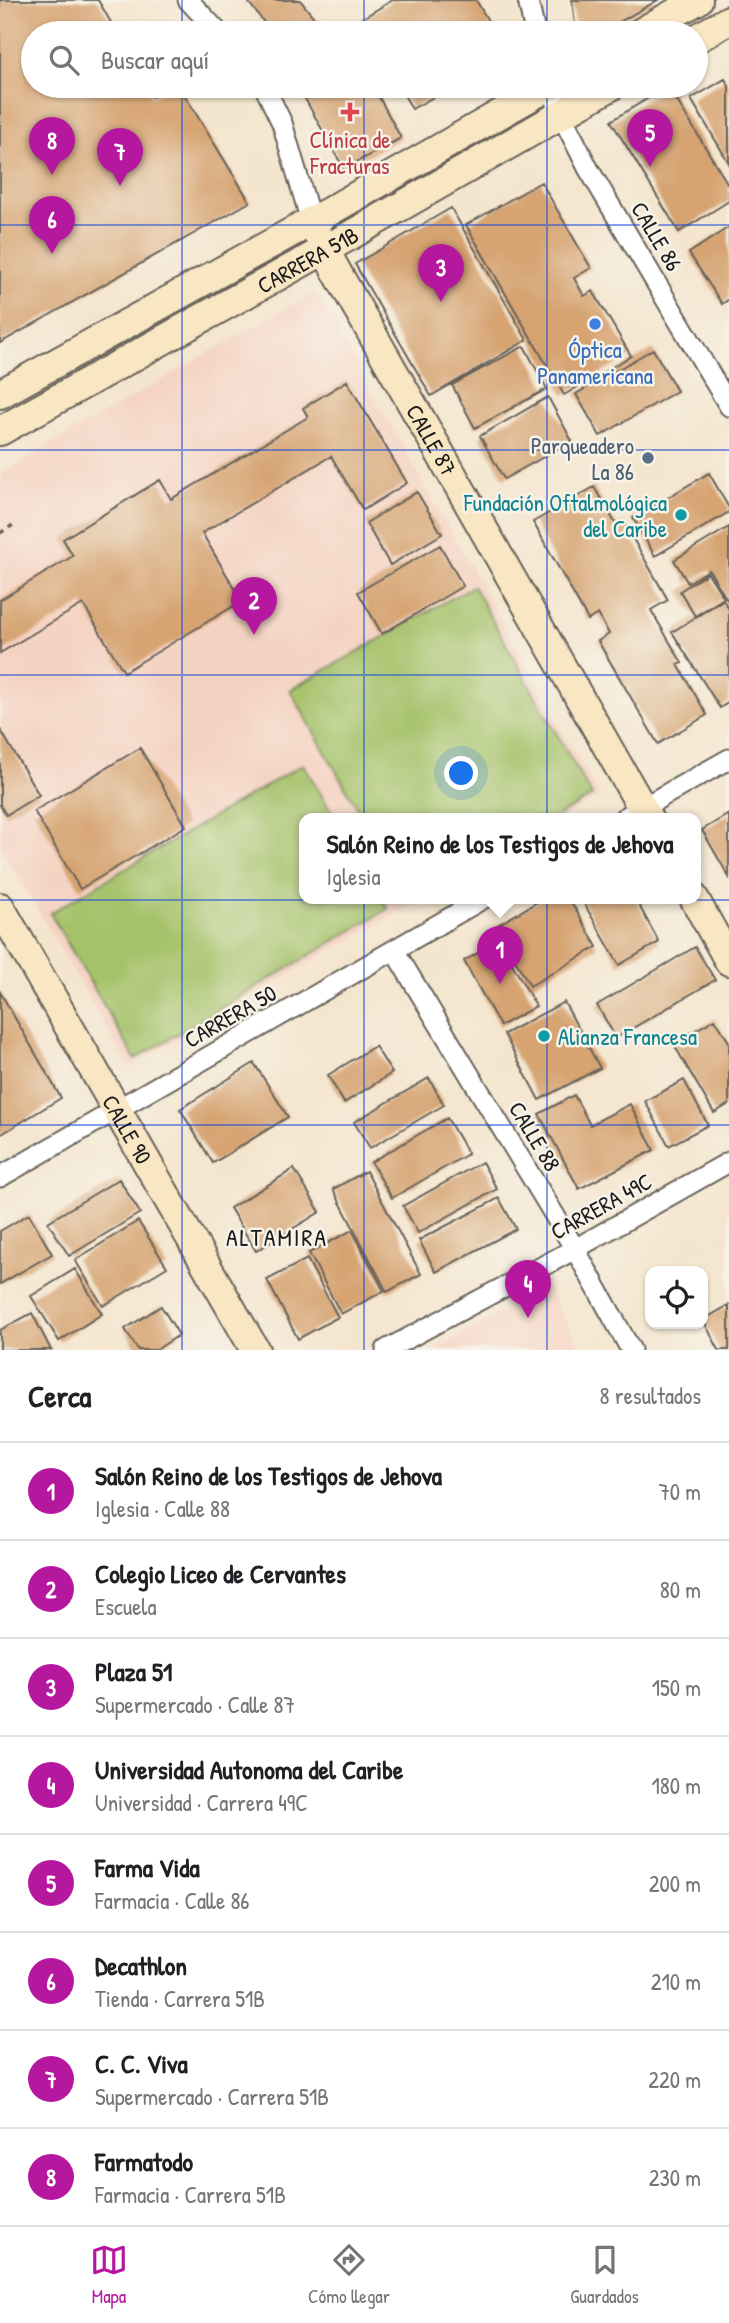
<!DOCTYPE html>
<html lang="es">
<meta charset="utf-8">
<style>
:root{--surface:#fff;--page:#f6f6f6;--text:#202124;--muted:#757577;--line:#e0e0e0;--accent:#b5179e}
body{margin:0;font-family:"Patrick Hand",sans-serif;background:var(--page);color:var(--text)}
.controls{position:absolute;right:21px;bottom:21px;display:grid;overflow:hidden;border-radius:14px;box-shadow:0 2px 5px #0004}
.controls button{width:63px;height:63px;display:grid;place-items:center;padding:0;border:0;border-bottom:2px solid var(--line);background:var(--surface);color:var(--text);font:35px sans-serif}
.you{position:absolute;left:462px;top:774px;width:24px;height:24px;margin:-18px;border:5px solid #fff;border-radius:50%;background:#1a73e8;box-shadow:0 0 0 10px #1a73e833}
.badge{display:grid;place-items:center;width:46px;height:46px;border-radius:50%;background:var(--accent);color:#fff;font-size:23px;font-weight:700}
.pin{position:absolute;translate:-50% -58px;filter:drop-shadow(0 2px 4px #0008)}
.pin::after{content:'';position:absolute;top:37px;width:24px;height:21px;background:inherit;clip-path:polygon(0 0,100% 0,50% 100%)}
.popup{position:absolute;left:299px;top:813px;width:402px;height:91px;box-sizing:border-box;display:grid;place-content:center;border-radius:14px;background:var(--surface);filter:drop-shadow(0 2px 5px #0005);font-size:23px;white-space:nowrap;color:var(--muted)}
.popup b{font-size:26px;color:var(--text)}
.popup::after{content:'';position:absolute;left:50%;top:100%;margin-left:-14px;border:14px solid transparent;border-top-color:var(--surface)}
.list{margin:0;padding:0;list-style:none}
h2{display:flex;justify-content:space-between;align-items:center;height:91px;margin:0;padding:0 28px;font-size:30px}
h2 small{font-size:23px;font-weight:400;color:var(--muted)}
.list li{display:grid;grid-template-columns:46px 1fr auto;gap:21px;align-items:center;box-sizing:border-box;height:98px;padding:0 28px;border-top:2px solid var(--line)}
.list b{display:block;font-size:26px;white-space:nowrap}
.list p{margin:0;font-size:23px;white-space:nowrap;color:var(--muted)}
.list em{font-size:23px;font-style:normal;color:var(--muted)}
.icon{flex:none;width:38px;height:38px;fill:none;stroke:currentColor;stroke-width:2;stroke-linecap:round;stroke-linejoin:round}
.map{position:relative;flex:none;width:729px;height:1350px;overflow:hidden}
.search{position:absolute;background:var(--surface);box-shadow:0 2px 5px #0004;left:21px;right:21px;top:21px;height:77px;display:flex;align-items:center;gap:18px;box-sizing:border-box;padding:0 24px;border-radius:38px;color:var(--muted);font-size:26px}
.sheet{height:875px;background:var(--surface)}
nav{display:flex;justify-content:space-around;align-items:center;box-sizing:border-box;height:98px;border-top:2px solid var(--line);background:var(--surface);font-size:19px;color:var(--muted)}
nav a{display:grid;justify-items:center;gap:4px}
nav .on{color:var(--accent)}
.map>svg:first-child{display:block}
.built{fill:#f5d3c2}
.green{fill:#a5c26a;stroke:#606f43;stroke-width:2}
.building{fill:#d6a371}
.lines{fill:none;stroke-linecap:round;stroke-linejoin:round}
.street-casing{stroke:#68625a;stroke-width:23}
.secondary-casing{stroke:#68625a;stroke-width:32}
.path{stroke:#68625a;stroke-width:3.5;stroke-dasharray:5 5;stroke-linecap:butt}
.street{stroke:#fff;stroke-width:19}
.secondary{stroke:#f9e7c3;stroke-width:28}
.grid{fill:none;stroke:#1d4ed8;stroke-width:2;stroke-opacity:0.55}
.health-dot{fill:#e0444e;stroke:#f7f3e8;stroke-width:2.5}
.shop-dot{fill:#3f7fe0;stroke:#f7f3e8;stroke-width:2.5}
.service-dot{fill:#5c6f8a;stroke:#f7f3e8;stroke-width:2.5}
.culture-dot{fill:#0f9aa8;stroke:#f7f3e8;stroke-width:2.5}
.labels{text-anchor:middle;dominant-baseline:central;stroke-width:5;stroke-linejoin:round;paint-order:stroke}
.health-label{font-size:23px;fill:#be3a42;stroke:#f7f3e8}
.street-label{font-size:23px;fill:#1c1c1c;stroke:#f7f3e8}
.shop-label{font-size:23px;fill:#366cbe;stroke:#f7f3e8}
.service-label{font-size:23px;fill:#4e5e75;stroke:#f7f3e8;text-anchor:end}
.culture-label{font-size:23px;fill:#0d838f;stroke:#f7f3e8;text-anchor:end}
.neighbourhood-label{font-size:24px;letter-spacing:2px;fill:#1c1c1c;stroke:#f7f3e8}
</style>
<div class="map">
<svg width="729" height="1350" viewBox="0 0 729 1350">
<rect width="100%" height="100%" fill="#f7f3e8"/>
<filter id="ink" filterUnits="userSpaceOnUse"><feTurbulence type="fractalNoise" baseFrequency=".0143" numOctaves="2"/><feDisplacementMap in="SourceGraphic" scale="14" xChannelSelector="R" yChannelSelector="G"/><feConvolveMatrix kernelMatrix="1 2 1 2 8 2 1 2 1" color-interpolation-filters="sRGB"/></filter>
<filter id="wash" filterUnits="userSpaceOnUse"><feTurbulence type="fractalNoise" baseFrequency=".00686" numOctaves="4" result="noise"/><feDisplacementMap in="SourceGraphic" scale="28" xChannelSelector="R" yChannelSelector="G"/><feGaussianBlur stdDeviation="1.57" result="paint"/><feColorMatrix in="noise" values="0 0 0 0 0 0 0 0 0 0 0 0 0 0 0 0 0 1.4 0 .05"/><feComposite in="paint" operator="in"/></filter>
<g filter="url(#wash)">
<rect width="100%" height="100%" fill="#f4e5ce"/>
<path class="built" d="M315,291l285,505 -37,22h-259v80h119l-294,169 -129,-221v-372z
M547,1287l36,63h-150z"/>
<path class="green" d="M473,586l119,210 -38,22h-191l-73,-128z
M303,764l32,54h-31v80h78l6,11 -253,150 -85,-146z"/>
<g id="blocks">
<path class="building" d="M0,0h98l19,33h-84v53h113l6,11 19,-11h8l71,116 -250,141z
M247,0h53l26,33h-54z
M393,0h83l19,33h-126l-8,-14z
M572,0h86l-58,33h-24z
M725,79l4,7v77l-38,-64z
M298,86h75l28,52 -57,31z
M399,86h54l-41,23z
M668,86l61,100v15l-50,31 -68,-111z
M541,182l50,86 -17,10 10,18 9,-5 38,65 -67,39 -98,-170z
M451,208l76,132 -96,56 -76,-132z
M729,227v72l-7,5 -33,-51z
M524,346l23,43 -72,39 -23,-43z
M653,349l24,42 -77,45 -24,-42z
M347,381l60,102 -44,27 -32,-54 -129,77 40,68 -118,71 -41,-68 -83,49v-53l73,-44 -10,-17 97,-59 11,19 137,-82 -5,-9z
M548,397l24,44 -68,38 -24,-43z
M709,473l20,35v4l-74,44 -22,-38z
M594,487l23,39 7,-3 44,77 -17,10 31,53 -4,2 29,50 -49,29 -60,-103 11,-7 -11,-20 -10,6 -55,-98z
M417,492l25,42 -52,31 -24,-42z
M729,527v76l-20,-33 -21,13 -14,-23z
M440,545l23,41 -81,48 -24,-42z
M708,573l16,25 -29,18 -15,-25z
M723,600l6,9v93l-9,6 -48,-76z
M0,729l39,66 -33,20 -6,-10z
M140,748l46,78 -106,63 -46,-78z
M729,814v63l-27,-47z
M544,898h25l28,49 -67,39 -34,-60z
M581,898h54l24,44 -40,23z
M499,941l37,65 -36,20 -36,-65z
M695,947l20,33 -99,58 -19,-33z
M0,992l61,106 -61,37z
M564,1002l36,66 -61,32 -35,-66z
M715,1019l14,23v62l-15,9 -41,-70z
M375,1046l17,27 -48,30 -16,-28z
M254,1063l34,54 -75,46 -33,-54z
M429,1078l15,27 -74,43 -16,-26z
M684,1080l24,45 -39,21 -24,-45z
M574,1095l16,30 40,-21 24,46 -75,39 -40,-75z
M447,1118l21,36 -76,44 -21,-36z
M482,1162l15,27 -79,44 -15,-27z
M294,1169l26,43 -64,39 -26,-43z
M366,1171l55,103 -34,18 -54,-103z
M119,1179l21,34 -71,43 -21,-34z
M499,1198l17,31 -80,43 -17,-32z
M29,1214l23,40 -52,30v-53z
M138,1221l29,46 -64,39 -28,-46z
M352,1230l32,61 -43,23 -32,-61z
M307,1259l31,58 -40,22 -31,-59z
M75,1269l27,45 -43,27 -28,-45z
M729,1305v45h-10l-16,-30z
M161,1306l18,29 -23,15h-18l-13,-21z
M32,1313l19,37h-51v-20z"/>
</g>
</g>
<g filter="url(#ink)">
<use href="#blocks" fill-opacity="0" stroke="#68625a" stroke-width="2"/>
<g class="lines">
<g class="street-casing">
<path id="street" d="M188,0l31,33
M528,0l7,33
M264,86l18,37 29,98
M551,86l10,28 27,54 141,238
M624,818l105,-59
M394,950l181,299 56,101
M0,1177l484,-279
M386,1350l189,-101 154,-87"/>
</g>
<g class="secondary-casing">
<g id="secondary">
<path d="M640,33l58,-33"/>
<path d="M696,39l33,-19"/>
<path id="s1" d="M311,221l23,46 314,551"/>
<path d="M0,394l330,-183 219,-125"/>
<path id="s2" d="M0,431l344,-192 267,-153"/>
<path d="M694,898l35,63"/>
<path id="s3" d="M0,907l255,443"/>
</g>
</g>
<path class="path" d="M0,533l15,-9"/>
<use href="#street" class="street"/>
<use href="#secondary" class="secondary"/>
</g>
</g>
<path class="grid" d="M182,0v33M364,0v33M547,0v33M182,86v1264M364,86v1264M547,86v1264M0,225h729M0,450h729M0,675h729M0,900h729M0,1125h729"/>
<path class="health-dot" d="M346.5 101.5h7v7h7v7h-7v7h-7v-7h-7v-7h7z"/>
<circle class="shop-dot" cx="595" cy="324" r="7"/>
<circle class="service-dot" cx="648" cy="458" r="7"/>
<g class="culture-dot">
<circle cx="681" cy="515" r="7"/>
<circle cx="544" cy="1036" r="7"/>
</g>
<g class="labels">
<g class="health-label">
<text x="350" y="139">Clínica de<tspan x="350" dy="26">Fracturas</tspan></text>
</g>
<g class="street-label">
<text transform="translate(657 236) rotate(59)">CALLE 86</text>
<text stroke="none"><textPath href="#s2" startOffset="352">CARRERA 51B</textPath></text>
<text stroke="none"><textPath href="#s1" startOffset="250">CALLE 87</textPath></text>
<text transform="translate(230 1016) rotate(-30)">CARRERA 50</text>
<text stroke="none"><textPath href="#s3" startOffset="256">CALLE 90</textPath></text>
<text transform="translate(535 1136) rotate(59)">CALLE 88</text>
<text transform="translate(601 1206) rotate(-29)">CARRERA 49C</text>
</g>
<g class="shop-label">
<text x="595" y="349">Óptica<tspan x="595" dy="26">Panamericana</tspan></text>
</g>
<g class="service-label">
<text x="634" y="445">Parqueadero<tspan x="634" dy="26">La 86</tspan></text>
</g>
<g class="culture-label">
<text x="667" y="502">Fundación Oftalmológica<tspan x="667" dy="26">del Caribe</tspan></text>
<text x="558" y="1036" text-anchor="start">Alianza Francesa</text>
</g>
<g class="neighbourhood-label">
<text x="277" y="1237">ALTAMIRA</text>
</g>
</g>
</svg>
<div class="controls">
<button><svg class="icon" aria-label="locate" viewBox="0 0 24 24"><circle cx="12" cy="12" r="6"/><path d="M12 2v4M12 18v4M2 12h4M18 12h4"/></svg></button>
</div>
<div class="you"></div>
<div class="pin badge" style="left:500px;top:984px">1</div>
<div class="popup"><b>Salón Reino de los Testigos de Jehova</b>Iglesia</div>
<div class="pin badge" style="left:254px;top:635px">2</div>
<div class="pin badge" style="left:441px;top:302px">3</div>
<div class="pin badge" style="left:528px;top:1318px">4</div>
<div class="pin badge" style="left:650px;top:167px">5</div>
<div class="pin badge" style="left:52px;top:254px">6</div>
<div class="pin badge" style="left:120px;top:186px">7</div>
<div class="pin badge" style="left:52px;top:175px">8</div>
<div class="search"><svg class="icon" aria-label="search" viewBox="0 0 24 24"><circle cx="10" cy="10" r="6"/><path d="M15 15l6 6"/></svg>Buscar aquí</div>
</div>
<section class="sheet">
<h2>Cerca<small>8 resultados</small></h2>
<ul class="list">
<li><span class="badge">1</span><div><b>Salón Reino de los Testigos de Jehova</b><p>Iglesia · Calle 88</p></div><em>70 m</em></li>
<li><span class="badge">2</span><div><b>Colegio Liceo de Cervantes</b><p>Escuela</p></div><em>80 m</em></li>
<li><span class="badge">3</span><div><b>Plaza 51</b><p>Supermercado · Calle 87</p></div><em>150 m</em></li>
<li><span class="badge">4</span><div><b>Universidad Autonoma del Caribe</b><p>Universidad · Carrera 49C</p></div><em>180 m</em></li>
<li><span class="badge">5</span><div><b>Farma Vida</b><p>Farmacia · Calle 86</p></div><em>200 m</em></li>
<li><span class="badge">6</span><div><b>Decathlon</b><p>Tienda · Carrera 51B</p></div><em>210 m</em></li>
<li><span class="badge">7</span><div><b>C. C. Viva</b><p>Supermercado · Carrera 51B</p></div><em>220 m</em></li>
<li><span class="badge">8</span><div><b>Farmatodo</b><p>Farmacia · Carrera 51B</p></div><em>230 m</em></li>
</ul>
</section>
<nav>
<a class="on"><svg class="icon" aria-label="map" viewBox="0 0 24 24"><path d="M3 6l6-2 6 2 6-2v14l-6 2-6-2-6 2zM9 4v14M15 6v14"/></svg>Mapa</a>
<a><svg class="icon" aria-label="directions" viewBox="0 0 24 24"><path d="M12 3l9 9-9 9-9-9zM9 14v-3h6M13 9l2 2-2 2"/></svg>Cómo llegar</a>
<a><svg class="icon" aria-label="saved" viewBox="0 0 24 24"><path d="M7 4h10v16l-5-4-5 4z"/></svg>Guardados</a>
</nav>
